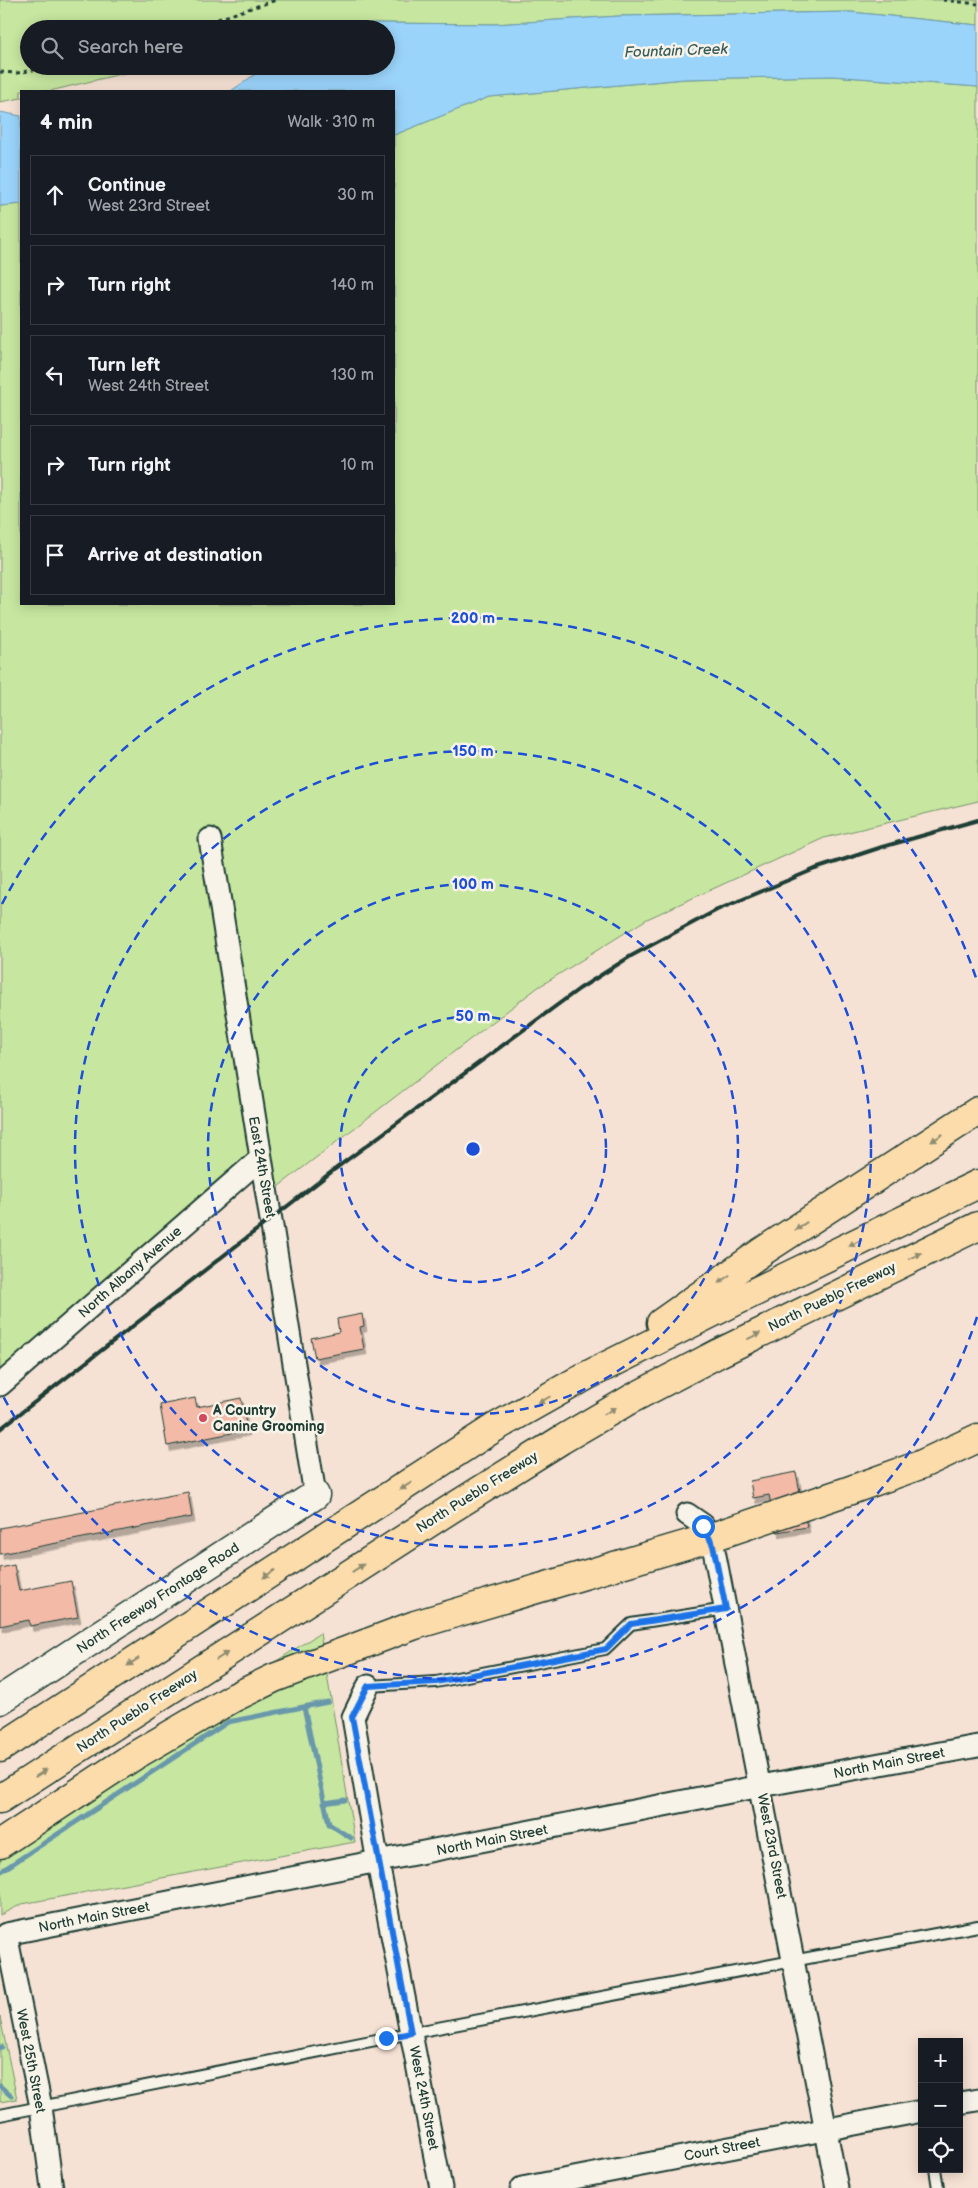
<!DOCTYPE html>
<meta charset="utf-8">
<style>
:root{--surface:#171b24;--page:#242831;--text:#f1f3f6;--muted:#9ea1a6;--line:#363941}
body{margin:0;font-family:"Balsamiq Sans",sans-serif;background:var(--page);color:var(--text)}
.controls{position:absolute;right:15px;bottom:15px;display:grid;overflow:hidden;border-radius:0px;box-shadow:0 2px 12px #0003}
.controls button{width:45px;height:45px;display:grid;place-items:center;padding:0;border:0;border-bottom:1px solid var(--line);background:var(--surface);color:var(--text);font:25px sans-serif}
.stop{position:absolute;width:15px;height:15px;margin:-11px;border:4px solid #1a73e8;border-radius:50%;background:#fff}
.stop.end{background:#1a73e8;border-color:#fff;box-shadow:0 1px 5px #0008}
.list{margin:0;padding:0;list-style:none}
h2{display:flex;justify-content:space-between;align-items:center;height:65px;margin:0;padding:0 20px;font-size:21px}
h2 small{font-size:16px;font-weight:400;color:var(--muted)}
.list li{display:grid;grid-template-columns:32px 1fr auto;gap:15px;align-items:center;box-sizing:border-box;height:80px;margin:0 10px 10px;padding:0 10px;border:1px solid var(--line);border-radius:0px}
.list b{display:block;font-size:19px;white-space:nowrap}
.list p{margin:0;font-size:16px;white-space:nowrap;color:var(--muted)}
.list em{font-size:16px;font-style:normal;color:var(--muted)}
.icon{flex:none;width:28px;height:28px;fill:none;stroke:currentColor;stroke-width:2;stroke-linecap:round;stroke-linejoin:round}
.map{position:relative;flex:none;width:978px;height:2188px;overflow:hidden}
.search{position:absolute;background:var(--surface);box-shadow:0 2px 12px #0003;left:20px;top:20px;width:375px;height:55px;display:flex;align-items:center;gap:12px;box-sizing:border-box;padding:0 18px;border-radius:28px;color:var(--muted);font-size:19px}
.panel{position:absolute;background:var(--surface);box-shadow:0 2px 12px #0003;left:20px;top:90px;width:375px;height:515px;border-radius:0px}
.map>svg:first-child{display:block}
.green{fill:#c7e7a0;stroke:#73926a}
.water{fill:#9bd4fb;stroke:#6998ab}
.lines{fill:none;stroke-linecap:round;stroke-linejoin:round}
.stream{stroke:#6998ab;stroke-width:5}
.building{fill:#f2baa7;stroke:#1f3d34;filter:url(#shadow)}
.lane-casing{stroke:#1f3d34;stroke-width:14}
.street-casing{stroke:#1f3d34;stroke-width:25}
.secondary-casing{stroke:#1f3d34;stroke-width:31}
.highway-casing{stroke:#1f3d34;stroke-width:31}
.path{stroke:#1f3d34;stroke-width:3;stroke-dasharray:4 4;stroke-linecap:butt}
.lane{stroke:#f7f3e8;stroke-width:10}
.street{stroke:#f7f3e8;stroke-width:21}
.secondary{stroke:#f7f3e8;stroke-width:28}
.highway{stroke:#fddcac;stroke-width:28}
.rail{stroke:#1f3d34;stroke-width:4}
.oneway{fill:#8e8c70}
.route{stroke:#1a73e8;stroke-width:6}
.ring{fill:none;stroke:#1d4ed8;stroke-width:2.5;stroke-dasharray:9 6}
.poi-dot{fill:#d1495b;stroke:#f7f3e8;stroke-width:2}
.labels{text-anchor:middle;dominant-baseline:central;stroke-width:5;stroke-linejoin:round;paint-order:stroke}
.street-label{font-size:14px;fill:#1f3d34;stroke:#f7f3e8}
.poi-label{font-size:14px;font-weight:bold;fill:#1f3d34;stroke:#f7f3e8;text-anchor:start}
.water-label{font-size:15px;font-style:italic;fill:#385b5c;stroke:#f7f3e8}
.centre{fill:#1d4ed8;stroke:#f7f3e8;stroke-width:2.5}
.ring-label{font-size:15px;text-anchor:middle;font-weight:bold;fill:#1d4ed8;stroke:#f7f3e8;stroke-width:5;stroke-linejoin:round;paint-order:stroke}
</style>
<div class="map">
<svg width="978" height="2188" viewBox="0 0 978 2188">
<defs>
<filter id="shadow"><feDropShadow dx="3" dy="5.5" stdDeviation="0" flood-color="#0004"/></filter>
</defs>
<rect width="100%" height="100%" fill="#f6e2d4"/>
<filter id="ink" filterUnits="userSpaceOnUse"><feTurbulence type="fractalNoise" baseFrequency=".02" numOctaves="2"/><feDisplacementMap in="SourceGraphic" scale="10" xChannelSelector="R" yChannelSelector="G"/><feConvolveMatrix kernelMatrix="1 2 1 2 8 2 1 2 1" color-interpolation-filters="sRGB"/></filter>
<g filter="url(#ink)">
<path class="green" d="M0,0h978v25l-127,-13 -232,4 -124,8 -123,-1 -18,6h-66l-35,-8 -15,8h-209v37h125l-104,25h-29v7l-21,4z
M832,76l146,11v714l-154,37 -177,81 -110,69 -271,208 -6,-36 -260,225v-1179l21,-2v400h373v-469l95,-38 196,-18z
M320,1633l35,209 -333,62 -22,11v-76z
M0,2017l17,82 -17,3z"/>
<path class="water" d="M851,12l127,13v62l-146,-11 -147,3 -196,18 -95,38v-44h-163l36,-25h119v-37h-32l18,-6 123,1 124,-8z
M0,112l21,4v88l-21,2z"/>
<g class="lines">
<path class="stream" d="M304,1707l25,117 22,14
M324,1803l21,-3
M0,1872l228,-150 100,-20
M0,2048l2,-1
M0,2086l11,10"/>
</g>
<path class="building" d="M362,1314l2,12 -4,1 4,22 -49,9 -4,-20 28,-6 -2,-13z
M195,1398l2,9 44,-9 6,32 -80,16 -7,-41z
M796,1472l11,55 -30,5 -8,-37 -16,3 -3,-17z
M188,1492l4,25 -192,37v-26z
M14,1565l5,26 52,-10 7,36 -48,9 -1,-6 -29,6v-58z"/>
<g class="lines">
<g class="lane-casing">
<path id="lane" d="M368,1686l68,-4 169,-33 26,-25 95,-15
M0,2115l411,-82 567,-107
M935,2169l3,19"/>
</g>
<g class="street-casing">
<path id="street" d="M210,839l105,656
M0,1385l260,-226
M687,1514l16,11 10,20 124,643
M368,1686l-15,31 25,146 63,325
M959,2103l19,-3
M52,2188l-11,-81 -35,-173 755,-148 217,-40
M522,2188l400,-77"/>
</g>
<g class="secondary-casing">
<path id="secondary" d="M0,1700l315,-205"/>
</g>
<g class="highway-casing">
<path id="highway" d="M661,1323l102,-72 215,-140
M0,1748l494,-320 92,-52 146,-73 246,-119
M0,1799l449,-289 112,-70 70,-41 88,-46 259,-127
M0,1844l134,-88 99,-58 41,-20 141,-53 294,-87 139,-47 72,-26 58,-27"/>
</g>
<path class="path" d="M943,0l35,4
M187,29l89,-29
M0,72l17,1 38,-7"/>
<use href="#lane" class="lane"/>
<use href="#street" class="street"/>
<use href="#secondary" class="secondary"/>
<use href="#highway" class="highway"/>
<path class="rail" d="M0,1429l343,-266 236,-174 52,-33 86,-46 98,-41 67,-22 96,-27"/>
</g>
<defs><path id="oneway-solid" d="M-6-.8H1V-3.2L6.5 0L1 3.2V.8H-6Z" transform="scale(1.25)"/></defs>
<g class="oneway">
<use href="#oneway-solid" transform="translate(937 1138) rotate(147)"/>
<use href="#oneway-solid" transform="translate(801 1226) rotate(147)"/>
<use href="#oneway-solid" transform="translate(855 1243) rotate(154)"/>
<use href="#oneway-solid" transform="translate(915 1256) rotate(-26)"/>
<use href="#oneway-solid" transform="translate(724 1279) rotate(145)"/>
<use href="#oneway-solid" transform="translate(754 1336) rotate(-27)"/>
<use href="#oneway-solid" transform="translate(544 1400) rotate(150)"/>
<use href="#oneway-solid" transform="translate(610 1411) rotate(-30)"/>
<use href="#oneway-solid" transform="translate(406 1486) rotate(147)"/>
<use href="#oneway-solid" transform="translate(358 1568) rotate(-33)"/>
<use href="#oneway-solid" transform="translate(269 1574) rotate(147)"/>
<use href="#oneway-solid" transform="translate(222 1656) rotate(-33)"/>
<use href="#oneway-solid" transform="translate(133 1662) rotate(147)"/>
<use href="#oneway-solid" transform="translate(41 1773) rotate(-33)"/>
</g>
</g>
<g class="lines" filter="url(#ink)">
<path class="route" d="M386,2038l25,-5 -59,-316 16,-31 68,-4 170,-33 25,-25 95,-15 -13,-64 -10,-19"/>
</g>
<g class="ring">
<circle cx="473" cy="1149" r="133"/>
<circle cx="473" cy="1149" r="265"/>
<circle cx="473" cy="1149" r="398"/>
<path d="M977 1317A531 531 0 0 1 2 1394M2 904A531 531 0 0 1 977 981"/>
</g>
<circle class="poi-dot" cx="203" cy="1418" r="5"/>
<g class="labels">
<g class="street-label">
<text transform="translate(262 1167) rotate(80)">East 24th Street</text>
<text transform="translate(130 1272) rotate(-41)">North Albany Avenue</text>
<text transform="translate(832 1297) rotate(-26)">North Pueblo Freeway</text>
<text transform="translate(477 1492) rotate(-32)">North Pueblo Freeway</text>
<text transform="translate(158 1598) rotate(-33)">North Freeway Frontage Road</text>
<text transform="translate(137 1711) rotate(-33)">North Pueblo Freeway</text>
<text transform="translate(889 1763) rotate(-11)">North Main Street</text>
<text transform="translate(492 1840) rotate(-11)">North Main Street</text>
<text transform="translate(772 1846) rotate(79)">West 23rd Street</text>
<text transform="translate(94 1917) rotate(-11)">North Main Street</text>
<text transform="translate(31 2061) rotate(79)">West 25th Street</text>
<text transform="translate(424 2098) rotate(79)">West 24th Street</text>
<text transform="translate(722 2149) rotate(-11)">Court Street</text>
</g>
<g class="poi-label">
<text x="213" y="1410">A Country<tspan x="213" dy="16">Canine Grooming</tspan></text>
</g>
<g class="water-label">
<text transform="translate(676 51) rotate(-2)">Fountain Creek</text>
</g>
</g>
<circle cx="473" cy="1149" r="8" class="centre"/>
<g class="ring-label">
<text x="473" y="623">200 m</text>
<text x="473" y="756">150 m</text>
<text x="473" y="889">100 m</text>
<text x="473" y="1021">50 m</text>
</g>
</svg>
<div class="controls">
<button>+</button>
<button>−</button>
<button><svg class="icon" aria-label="locate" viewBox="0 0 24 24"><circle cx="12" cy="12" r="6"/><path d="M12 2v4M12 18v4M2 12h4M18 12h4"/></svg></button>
</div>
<div class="stop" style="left:703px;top:1526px"></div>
<div class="stop end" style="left:386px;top:2038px"></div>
<div class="search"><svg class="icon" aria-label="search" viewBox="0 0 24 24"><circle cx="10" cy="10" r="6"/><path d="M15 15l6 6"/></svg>Search here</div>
<section class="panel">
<h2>4 min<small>Walk · 310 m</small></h2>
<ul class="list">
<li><svg class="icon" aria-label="ahead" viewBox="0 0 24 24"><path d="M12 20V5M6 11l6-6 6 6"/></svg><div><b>Continue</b><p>West 23rd Street</p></div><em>30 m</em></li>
<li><svg class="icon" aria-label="right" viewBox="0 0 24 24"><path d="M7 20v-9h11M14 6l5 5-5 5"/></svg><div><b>Turn right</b></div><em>140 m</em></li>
<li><svg class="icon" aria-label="left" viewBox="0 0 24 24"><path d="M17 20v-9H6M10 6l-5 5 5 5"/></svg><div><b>Turn left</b><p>West 24th Street</p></div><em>130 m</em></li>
<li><svg class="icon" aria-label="right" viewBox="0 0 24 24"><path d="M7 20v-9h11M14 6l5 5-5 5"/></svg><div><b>Turn right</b></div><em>10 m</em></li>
<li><svg class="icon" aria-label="arrive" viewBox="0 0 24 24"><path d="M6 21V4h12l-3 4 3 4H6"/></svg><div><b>Arrive at destination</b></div></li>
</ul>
</section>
</div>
